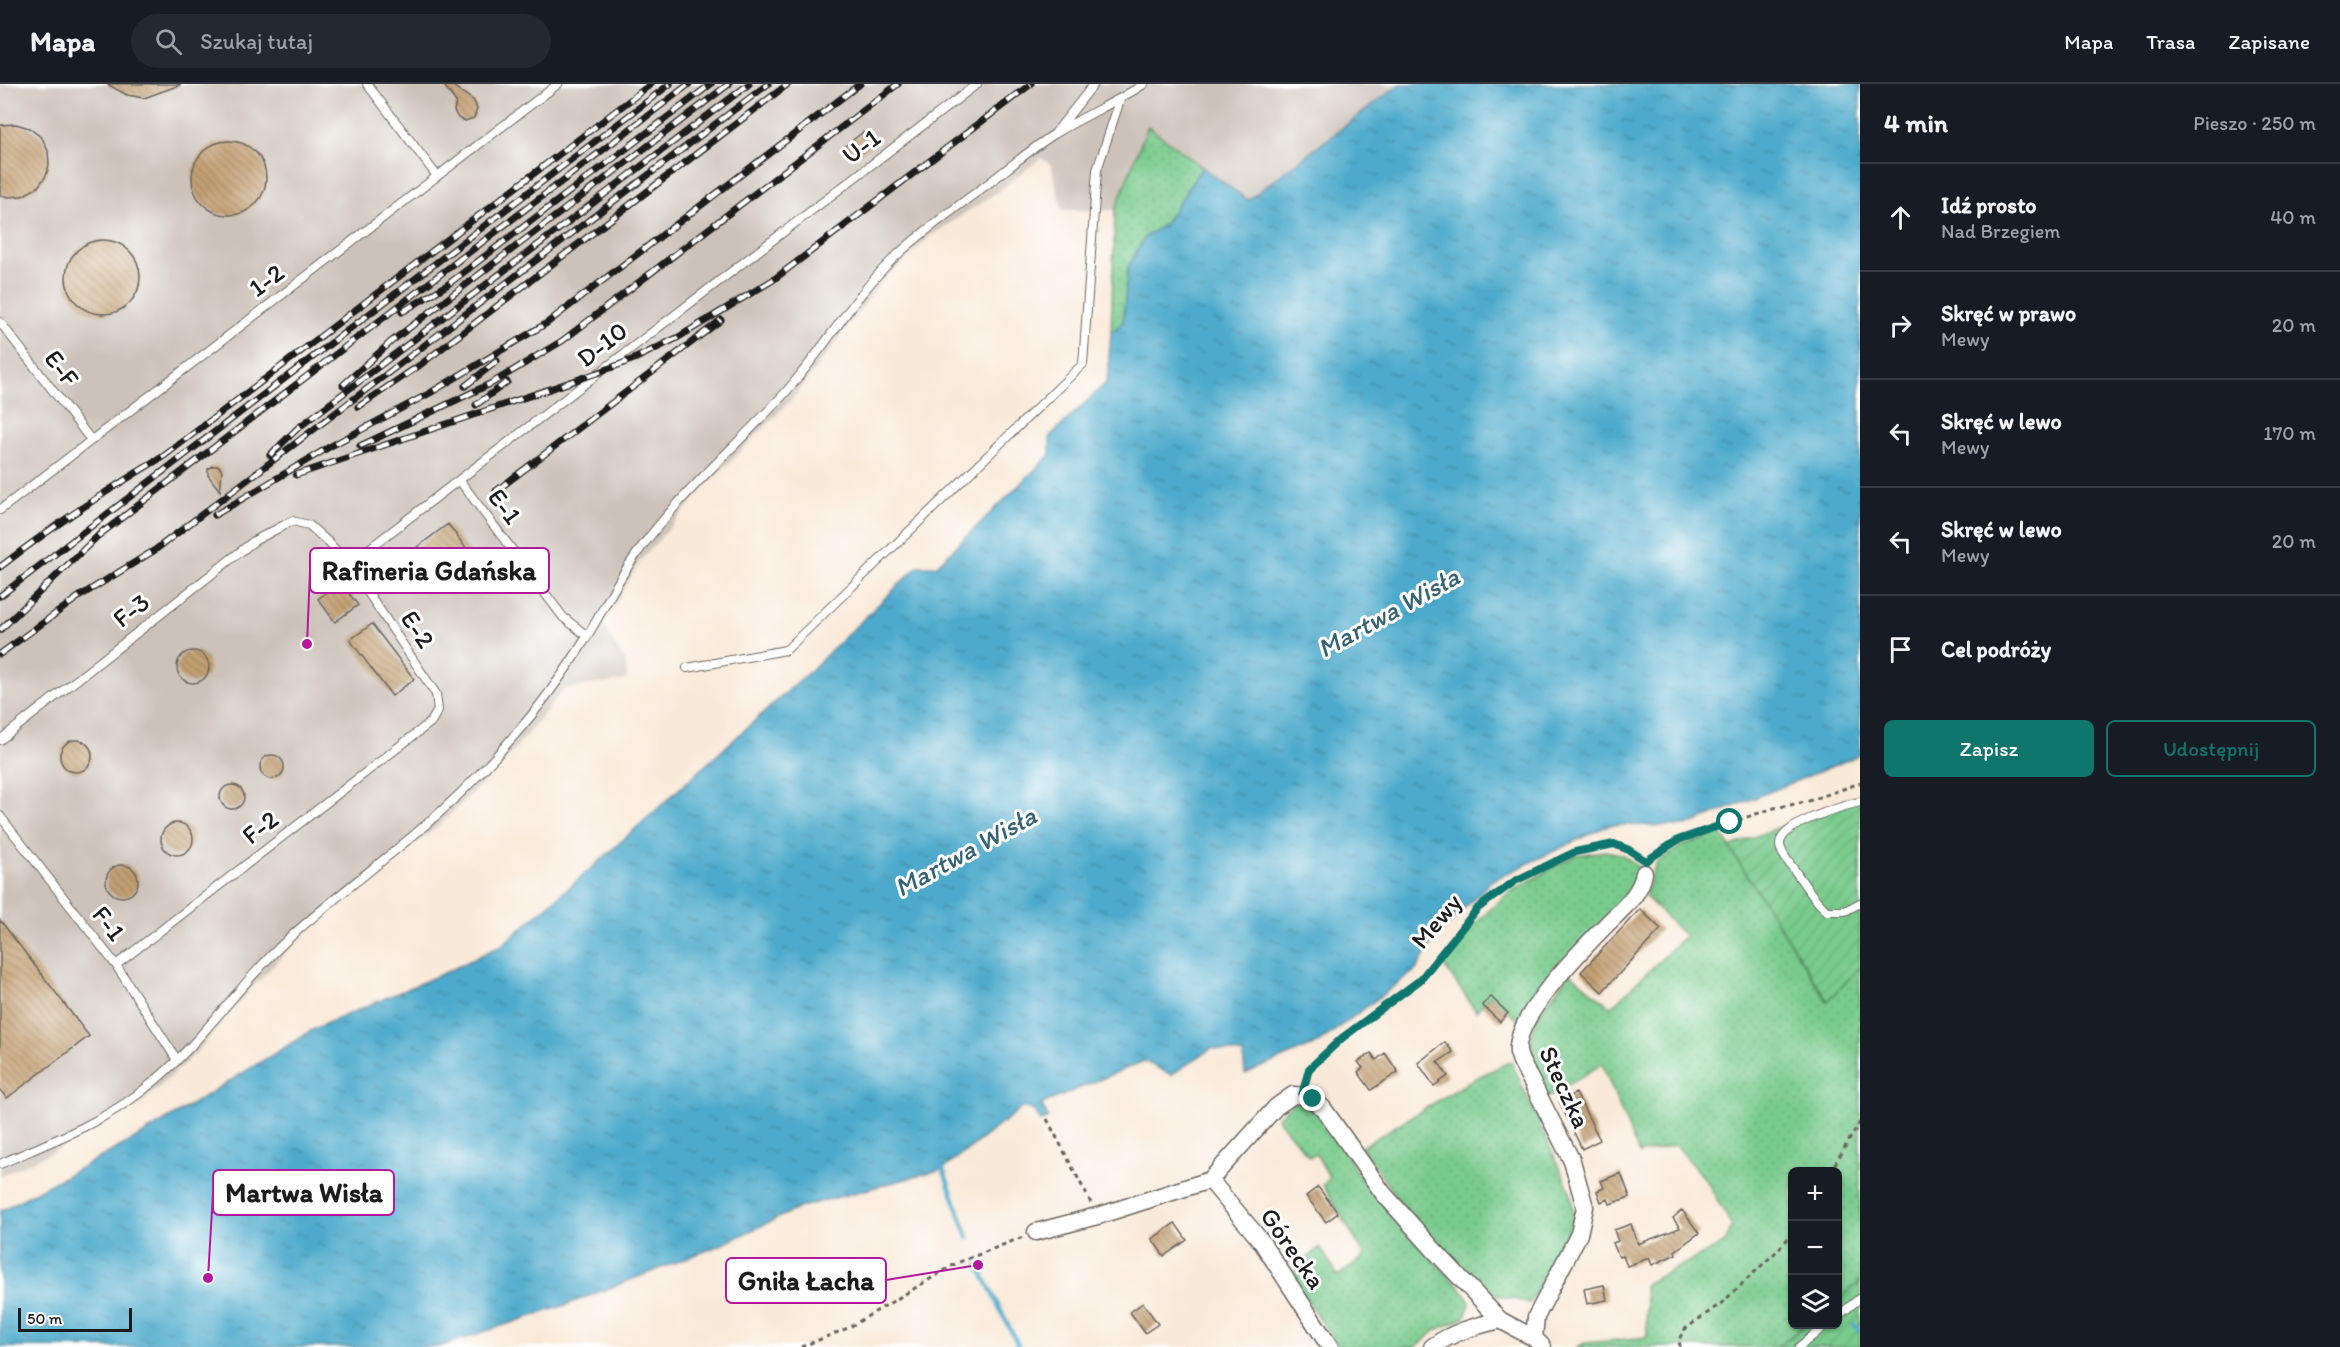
<!DOCTYPE html>
<html lang="pl">
<meta charset="utf-8">
<style>
:root{--surface:#171b24;--page:#242831;--text:#f1f3f6;--muted:#9ea1a6;--line:#363941;--accent:#0f766e}
body{margin:0;font-family:Itim,sans-serif;background:var(--page);color:var(--text)}
.controls{position:absolute;right:18px;bottom:18px;display:grid;overflow:hidden;border-radius:9px;box-shadow:0 2px 4px #0004}
.controls button{width:54px;height:54px;display:grid;place-items:center;padding:0;border:0;border-bottom:2px solid var(--line);background:var(--surface);color:var(--text);font:30px sans-serif}
.scale{position:absolute;left:18px;bottom:15px;width:114px;box-sizing:border-box;padding-left:6px;border:3px solid #1c1c1c;border-top:0;font-size:16px;line-height:21px;white-space:nowrap;color:#1c1c1c;-webkit-text-stroke:4px #fff;paint-order:stroke}
.stop{position:absolute;width:18px;height:18px;margin:-14px;border:4px solid #0f766e;border-radius:50%;background:#fff}
.stop.end{background:#0f766e;border-color:#fff;box-shadow:0 2px 6px #0008}
.list{margin:0;padding:0;list-style:none}
h2{display:flex;justify-content:space-between;align-items:center;height:78px;margin:0;padding:0 24px;font-size:26px}
h2 small{font-size:20px;font-weight:400;color:var(--muted)}
.list li{display:grid;grid-template-columns:39px 1fr auto;gap:18px;align-items:center;box-sizing:border-box;height:108px;padding:0 24px;border-top:2px solid var(--line)}
.list b{display:block;font-size:22px;white-space:nowrap}
.list p{margin:0;font-size:20px;white-space:nowrap;color:var(--muted)}
.list em{font-size:20px;font-style:normal;color:var(--muted)}
.actions{display:flex;gap:12px;padding:18px 24px}
.actions a{flex:1;padding:14px 0;border:2px solid var(--accent);border-radius:9px;text-align:center;font-size:21px;color:var(--accent)}
.actions .main{background:var(--accent);color:#fff}
.icon{flex:none;width:33px;height:33px;fill:none;stroke:currentColor;stroke-width:2;stroke-linecap:round;stroke-linejoin:round}
.map{position:relative;flex:none;width:1860px;height:1263px;overflow:hidden}
header{display:flex;align-items:center;gap:36px;box-sizing:border-box;height:84px;padding:0 30px;background:var(--surface);border-bottom:2px solid var(--line)}
header strong{font-size:28px}
nav{display:flex;gap:33px;margin-inline-start:auto;font-size:21px}
.search{width:420px;height:54px;background:var(--page);display:flex;align-items:center;gap:15px;box-sizing:border-box;padding:0 21px;border-radius:33px;color:var(--muted);font-size:22px}
main{display:flex}
aside{flex:1;background:var(--surface)}
.map>svg:first-child{display:block}
.industrial{fill:#ccc2b9}
.grass{fill:url(#grass-dots);stroke:#4a7454;stroke-width:1.5}
.garden{fill:url(#garden-furrows);stroke:#4a7454;stroke-width:1.5}
.water{fill:url(#water-ripples);stroke:#356374;stroke-width:1.5}
.lines{fill:none;stroke-linecap:round;stroke-linejoin:round}
.stream{stroke:#4eaacc;stroke-width:4.5}
.building{fill:url(#building-back-hatch)}
.lane-casing{stroke:#69645e;stroke-width:10}
.street-casing{stroke:#69645e;stroke-width:19}
.path{stroke:#69645e;stroke-width:3;stroke-dasharray:4.5 4.5;stroke-linecap:butt}
.lane{stroke:#fff;stroke-width:8}
.street{stroke:#fff;stroke-width:16}
.rail-casing{stroke:#1c1c1c;stroke-width:7}
.rail{stroke:#fff;stroke-width:4.5;stroke-dasharray:14;stroke-linecap:butt}
.route{stroke:#0f766e;stroke-width:8}
.labels{text-anchor:middle;dominant-baseline:central;stroke-width:6;stroke-linejoin:round;paint-order:stroke}
.street-label{font-size:26px;fill:#1c1c1c;stroke:#fff}
.water-label{font-size:27px;font-style:italic;fill:#356374;stroke:#fff}
.leader{fill:none;stroke:#b5179e;stroke-width:2}
.callout-dot{fill:#b5179e;stroke:#fff;stroke-width:2}
.callout{fill:#fff;stroke:#b5179e;stroke-width:2}
.callout-label{font-size:27px;text-anchor:middle;font-weight:bold;fill:#1c1c1c}
</style>
<header>
<strong>Mapa</strong>
<div class="search"><svg class="icon" aria-label="search" viewBox="0 0 24 24"><circle cx="10" cy="10" r="6"/><path d="M15 15l6 6"/></svg>Szukaj tutaj</div>
<nav><a>Mapa</a><a>Trasa</a><a>Zapisane</a></nav>
</header>
<main>
<div class="map">
<svg width="1860" height="1263" viewBox="0 0 1860 1263">
<defs>
<pattern id="grass-dots" width="8" height="8" patternUnits="userSpaceOnUse" patternTransform="scale(1.5)"><rect width="8" height="8" fill="#79cb8d"/><path d="M2 2h.1M6 6h.1" fill="none" stroke="#68ae79" stroke-width="1.8" stroke-linecap="round"/></pattern>
<pattern id="garden-furrows" width="10" height="10" patternUnits="userSpaceOnUse" patternTransform="scale(1.5)"><rect width="10" height="10" fill="#79cb8d"/><path d="M-1 1l2-2M0 10L10 0M9 11l2-2" fill="none" stroke="#68ae79"/></pattern>
<pattern id="water-ripples" width="26" height="14" patternUnits="userSpaceOnUse" patternTransform="scale(1.5)"><rect width="26" height="14" fill="#4eaacc"/><path d="M2 4q2-2 4 0t4 0M15 11q2-2 4 0t4 0" fill="none" stroke="#408aa5"/></pattern>
<pattern id="building-back-hatch" width="6" height="6" patternUnits="userSpaceOnUse" patternTransform="scale(1.5)"><rect width="6" height="6" fill="#c4a073"/><path d="M-1 5l2 2M0 0l6 6M5-1l2 2" fill="none" stroke="#9e825e"/></pattern>
</defs>
<rect width="100%" height="100%" fill="#fff"/>
<filter id="ink" filterUnits="userSpaceOnUse"><feTurbulence type="fractalNoise" baseFrequency=".0167" numOctaves="2"/><feDisplacementMap in="SourceGraphic" scale="12" xChannelSelector="R" yChannelSelector="G"/><feConvolveMatrix kernelMatrix="1 2 1 2 8 2 1 2 1" color-interpolation-filters="sRGB"/></filter>
<filter id="wash" filterUnits="userSpaceOnUse"><feTurbulence type="fractalNoise" baseFrequency=".008" numOctaves="4" result="noise"/><feDisplacementMap in="SourceGraphic" scale="24" xChannelSelector="R" yChannelSelector="G"/><feGaussianBlur stdDeviation="1.35" result="paint"/><feColorMatrix in="noise" values="0 0 0 0 0 0 0 0 0 0 0 0 0 0 0 0 0 1.4 0 .05"/><feComposite in="paint" operator="in"/></filter>
<g filter="url(#wash)">
<rect width="100%" height="100%" fill="#f9e9d8"/>
<path class="industrial" d="M0,0h1400l-153,116 -99,-73 -33,83h-53l-11,-45 -10,-7 -48,37 -63,41 -50,48 -87,114 -85,86 -69,78 -36,63 23,38 1,17 -63,9 -58,71 -67,65 -134,107 -57,60 -52,61 -56,51 -81,45 -59,27z"/>
<path class="grass" d="M1148,42l54,41 -37,58 -20,12 -17,30 -5,56 -12,9 4,-122z
M1721,749l106,168 33,-34v315l-22,18v-128h-46v152l14,1 -29,22h-201l9,-4 62,-6 -2,-53 80,-41 7,-17 -26,-46 -30,-35 -37,9 -37,-90 -54,33c-30,-62 -18,-73 22,-124l41,34 74,-71 -40,-40 11,-33 27,-18z
M1605,767l16,3 18,13 -3,21 -116,134 -29,-27 -15,16 -34,-48 23,-30 43,-40 67,-38z
M1511,977l60,132 3,25 -44,85 -35,-8 -27,-19 -52,-51 -55,-78 113,-68z
M1294,1018l15,2 16,15 34,56 36,45 69,72 6,11 -5,15 -29,12 -20,17h-78l-48,-73 30,-27 18,29 27,-20 -42,-71 7,-7 -14,-24 -7,3 -32,-39z"/>
<path class="garden" d="M1860,710v173l-32,34 -99,-154z
M1860,1198v65h-83l29,-22 32,-1v-24z"/>
<path class="water" d="M1400,0h460v671l-174,71 -77,-1 -118,56 -56,57 -19,32 -98,73 -73,31 -2,-20 -31,-6 -41,27 -27,-14 -102,43 6,14 -7,3 -7,-10 -11,-4 -80,62 -142,38 -80,38 -158,61 -119,39 -6,2h-438v-136l140,-75 176,-108 135,-58 51,-25 93,-80 216,-195 107,-104h18l114,-111v-19l57,-54 4,-50 12,-10 5,-55 17,-30 20,-13 37,-57 46,33z"/>
<g class="lines">
<path class="stream" d="M943,1085l25,68
M978,1181l41,82
M1854,1241l6,4"/>
</g>
<g id="blocks">
<path class="building" d="M107,0h73v1l-36,13 -17,-3z
M443,0h7l24,17 3,8 -3,9 -9,3 -7,-3 -4,-7 2,-9z
M16,40l13,4 13,10 6,13 1,14 -3,11 -9,12 -15,8 -14,1 -8,-2v-70z
M863,48l10,12 -18,14 -10,-12z
M192 94a37 37 0 1 1 74 0a37 37 0 1 1-74 0Z
M66 193a37 37 0 1 1 74 0a37 37 0 1 1-74 0Z
M213,382h6l3,5 -2,20 -12,-16v-6z
M448,440l24,32 -43,33 -25,-32z
M340,498l18,23 -23,17 -17,-23z
M372,540l42,55 -22,17 -42,-56z
M177 583a16 16 0 1 1 32 0a16 16 0 1 1-32 0Z
M60 672a16 16 0 1 1 32 0a16 16 0 1 1-32 0Z
M260 683a12 12 0 1 1 24 0a12 12 0 1 1-24 0Z
M220 713a12 12 0 1 1 24 0a12 12 0 1 1-24 0Z
M161 755a16 16 0 1 1 32 0a16 16 0 1 1-32 0Z
M106 797a16 16 0 1 1 32 0a16 16 0 1 1-32 0Z
M1640,825l21,20 -59,63 -21,-20z
M0,836l89,116 -82,62 -7,-8z
M1491,913l17,16 -8,9 -18,-17z
M1445,958l8,10 -15,10 10,14 -14,10 -16,-23z
M1371,969l5,7 9,-7 13,19 -27,18 -13,-18 5,-4 -5,-6z
M1576,1009l24,47 -18,9 -23,-48z
M1621,1089l9,24 -20,7 -2,-5 -7,3 -4,-11 7,-3 -3,-7z
M1318,1103l20,26 -12,9 -20,-26z
M1682,1126l17,23 -24,18 1,3 -24,11 -3,-7 -22,8 -4,-10 -4,1 -6,-14 5,-2 -4,-11 17,-6 7,20 42,-16 -7,-10z
M1175,1139l12,17 -23,16 -12,-17z
M1604,1201l3,15 -20,4 -3,-15z
M1143,1219l15,21 -13,9 -15,-21z"/>
</g>
</g>
<g filter="url(#ink)">
<use href="#blocks" fill-opacity="0" stroke="#69645e" stroke-width="1.5"/>
<g class="lines">
<g class="lane-casing">
<path id="lane" d="M367,0l70,92
M1056,48l38,-48
M0,238l91,118
M460,397l103,136 24,19
M0,426l558,-426
M349,480l628,-480
M687,584l99,-18 297,-286 14,-194 23,-70
M0,656l254,-199 38,-20 17,4 19,17 21,22 87,130 2,16 -7,12 -315,243
M1860,718c-17,4 -77,21 -80,41 -1,9 10,21 15,28 10,14 19,29 32,40h18l15,-8
M0,732l116,149 61,95
M0,1080c48,-21 100,-40 142,-73 56,-42 93,-103 144,-150 41,-38 86,-71 129,-107 35,-29 68,-62 97,-96 29,-32 53,-66 76,-103 15,-25 28,-52 45,-76 42,-61 101,-110 151,-165 40,-44 68,-96 111,-137 29,-27 62,-50 94,-74 21,-16 42,-34 64,-48 30,-19 62,-32 91,-51
M1838,1232l22,-18
M1799,1263l28,-23"/>
</g>
<g class="street-casing">
<path id="street" d="M1210,1096l51,61 69,106
M1036,1148l65,-17 109,-35 66,-73 17,-12 14,1 16,12 60,85 51,57 66,70 34,18 9,9
M1534,1254l2,-21 43,-83 6,-27 -13,-46 -49,-96c-2,-3 -4,-9 -5,-13 -4,-36 65,-103 89,-128 15,-15 34,-30 37,-51
M1432,1263c20,-15 44,-21 68,-27"/>
</g>
<path class="path" d="M1648,775l30,-19 96,-32 32,-6 54,-19
M1305,997l4,-12 33,-31 78,-58 42,-54 16,-18 36,-27 61,-29 39,-8 15,6 13,8
M1047,1035l44,84
M1830,1088l30,-50
M801,1263l47,-19 109,-65 66,-26
M1680,1263l-1,-8 6,-10 38,-27 53,-50 16,-18"/>
<use href="#lane" class="lane"/>
<use href="#street" class="street"/>
<g class="rail-casing">
<path id="rail" d="M402,228l45,-27 264,-201
M343,301l49,-44 337,-257
M465,302l32,-25
M476,321l31,-23
M358,323l62,-42 368,-281
M360,362l132,-63 70,-42 336,-257
M270,371l28,-27 451,-344
M296,391l301,-102 37,-14 43,-21 96,-58 258,-196
M496,407l225,-171
M215,431l116,-69 99,-53 117,-70 313,-239
M98,452l591,-452
M0,483c53,-41 107,-77 164,-111l487,-372
M0,512l670,-512
M0,546l104,-100
M0,570l80,-58 75,-46 613,-466"/>
</g>
<use href="#rail" class="rail"/>
</g>
</g>
<g class="lines" filter="url(#ink)">
<path class="route" d="M1313,1015l-11,-4 7,-26 33,-31 78,-58 58,-72 37,-27 60,-29 39,-8 15,6 17,11 32,-21 52,-18"/>
</g>
<g class="labels">
<g class="street-label">
<text transform="translate(861 62) rotate(-37)">U-1</text>
<text transform="translate(266 196) rotate(-37)">1-2</text>
<text transform="translate(602 260) rotate(-38)">D-10</text>
<text transform="translate(62 284) rotate(53)">E-F</text>
<text transform="translate(505 422) rotate(53)">E-1</text>
<text transform="translate(131 526) rotate(-38)">F-3</text>
<text transform="translate(418 545) rotate(56)">E-2</text>
<text transform="translate(260 743) rotate(-38)">F-2</text>
<text transform="translate(1436 837) rotate(-50)">Mewy</text>
<text transform="translate(109 839) rotate(52)">F-1</text>
<text transform="translate(1565 1003) rotate(65)">Steczka</text>
<text transform="translate(1293 1164) rotate(55)">Górecka</text>
</g>
<g class="water-label">
<text transform="translate(1388 528) rotate(-29)">Martwa Wisła</text>
<text transform="translate(965 767) rotate(-29)">Martwa Wisła</text>
</g>
</g>
<path class="leader" d="M307 560L310 487M208 1194L213 1109M978 1181L886 1196"/>
<g class="callout-dot">
<circle cx="307" cy="560" r="6"/>
<circle cx="208" cy="1194" r="6"/>
<circle cx="978" cy="1181" r="6"/>
</g>
<g class="callout">
<rect x="310" y="464" width="239" height="45" rx="6"/>
<rect x="213" y="1086" width="181" height="45" rx="6"/>
<rect x="726" y="1174" width="160" height="45" rx="6"/>
</g>
<g class="callout-label">
<text x="429" y="496">Rafineria Gdańska</text>
<text x="304" y="1118">Martwa Wisła</text>
<text x="806" y="1206">Gniła Łacha</text>
</g>
</svg>
<div class="controls">
<button>+</button>
<button>−</button>
<button><svg class="icon" aria-label="layers" viewBox="0 0 24 24"><path d="M12 4l9 5-9 5-9-5zM3 14l9 5 9-5"/></svg></button>
</div>
<div class="scale">50 m</div>
<div class="stop" style="left:1730px;top:738px"></div>
<div class="stop end" style="left:1313px;top:1015px"></div>
</div>
<aside>
<h2>4 min<small>Pieszo · 250 m</small></h2>
<ul class="list">
<li><svg class="icon" aria-label="ahead" viewBox="0 0 24 24"><path d="M12 20V5M6 11l6-6 6 6"/></svg><div><b>Idź prosto</b><p>Nad Brzegiem</p></div><em>40 m</em></li>
<li><svg class="icon" aria-label="right" viewBox="0 0 24 24"><path d="M7 20v-9h11M14 6l5 5-5 5"/></svg><div><b>Skręć w prawo</b><p>Mewy</p></div><em>20 m</em></li>
<li><svg class="icon" aria-label="left" viewBox="0 0 24 24"><path d="M17 20v-9H6M10 6l-5 5 5 5"/></svg><div><b>Skręć w lewo</b><p>Mewy</p></div><em>170 m</em></li>
<li><svg class="icon" aria-label="left" viewBox="0 0 24 24"><path d="M17 20v-9H6M10 6l-5 5 5 5"/></svg><div><b>Skręć w lewo</b><p>Mewy</p></div><em>20 m</em></li>
<li><svg class="icon" aria-label="arrive" viewBox="0 0 24 24"><path d="M6 21V4h12l-3 4 3 4H6"/></svg><div><b>Cel podróży</b></div></li>
</ul>
<div class="actions"><a class="main">Zapisz</a><a>Udostępnij</a></div>
</aside>
</main>
